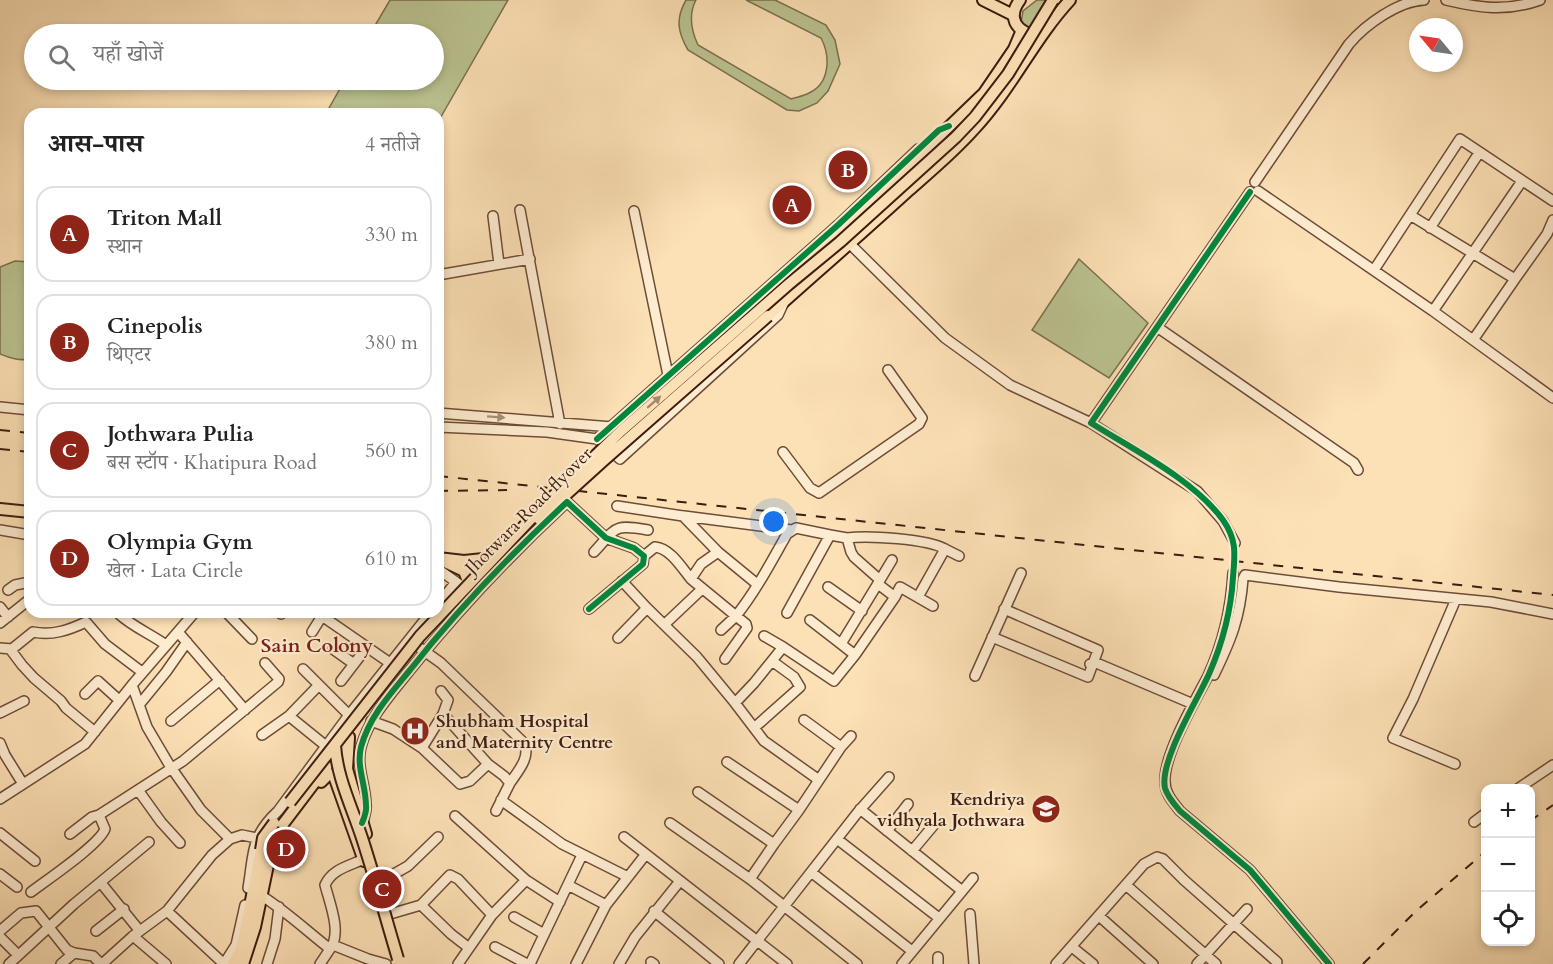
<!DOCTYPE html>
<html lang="hi">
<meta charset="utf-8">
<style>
:root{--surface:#fff;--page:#f2f2f2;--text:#202124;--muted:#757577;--line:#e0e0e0;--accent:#8f2418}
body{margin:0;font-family:Cardo,"Noto Serif Devanagari",serif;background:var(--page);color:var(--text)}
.controls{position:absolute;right:18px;bottom:18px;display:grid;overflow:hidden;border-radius:12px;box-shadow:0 3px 9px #0003}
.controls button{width:54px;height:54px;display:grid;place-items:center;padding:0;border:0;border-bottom:2px solid var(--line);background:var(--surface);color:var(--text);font:30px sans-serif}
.compass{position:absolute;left:1409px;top:18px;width:54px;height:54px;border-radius:50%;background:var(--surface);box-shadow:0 3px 9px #0003;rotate:299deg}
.you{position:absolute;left:774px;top:522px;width:21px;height:21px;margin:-15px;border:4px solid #fff;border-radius:50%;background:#1a73e8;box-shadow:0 0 0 9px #1a73e833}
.badge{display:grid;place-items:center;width:39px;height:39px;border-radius:50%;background:var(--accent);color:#fff;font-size:20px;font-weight:700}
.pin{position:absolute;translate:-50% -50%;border:3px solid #fff;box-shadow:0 2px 6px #0006}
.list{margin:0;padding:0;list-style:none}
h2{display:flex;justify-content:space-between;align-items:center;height:78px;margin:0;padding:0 24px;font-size:26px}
h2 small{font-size:20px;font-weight:400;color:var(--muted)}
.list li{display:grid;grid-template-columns:39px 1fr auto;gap:18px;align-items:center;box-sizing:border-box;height:96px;margin:0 12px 12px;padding:0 12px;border:2px solid var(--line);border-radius:18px}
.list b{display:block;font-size:22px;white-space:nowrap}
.list p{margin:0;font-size:20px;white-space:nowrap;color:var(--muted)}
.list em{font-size:20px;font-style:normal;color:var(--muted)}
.icon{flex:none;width:33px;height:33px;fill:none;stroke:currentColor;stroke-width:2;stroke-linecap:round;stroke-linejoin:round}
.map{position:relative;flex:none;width:1553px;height:964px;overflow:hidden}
.search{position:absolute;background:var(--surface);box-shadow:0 3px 9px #0003;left:24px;top:24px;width:420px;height:66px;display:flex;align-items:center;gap:15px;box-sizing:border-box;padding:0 21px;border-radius:33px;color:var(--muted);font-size:22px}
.panel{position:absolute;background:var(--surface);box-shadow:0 3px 9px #0003;left:24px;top:108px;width:420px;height:510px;border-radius:18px}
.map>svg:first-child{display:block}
.green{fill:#bbc391;stroke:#7c6f50;stroke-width:1.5}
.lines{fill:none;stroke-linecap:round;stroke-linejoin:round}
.minor-tunnel{stroke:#d7b994;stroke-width:9;stroke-dasharray:9 4.5;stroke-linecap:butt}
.minor-casing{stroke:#6e4c38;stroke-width:12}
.major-casing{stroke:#3e1b0e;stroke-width:14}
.minor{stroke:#feecd0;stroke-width:9}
.major{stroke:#fde1b6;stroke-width:10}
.rail{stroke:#3e1b0e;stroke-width:2;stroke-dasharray:10 10;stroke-linecap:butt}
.major-bridge-casing{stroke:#3e1b0e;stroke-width:14;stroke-linecap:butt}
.major-bridge{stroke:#fde1b6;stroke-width:10}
.cycleway-casing{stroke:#feecd0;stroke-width:10}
.cycleway{stroke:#00873e;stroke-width:6}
.oneway{fill:#a7886a}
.oneway2{fill:#a88e79}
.labels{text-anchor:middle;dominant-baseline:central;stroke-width:4.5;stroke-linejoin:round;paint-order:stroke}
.street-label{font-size:18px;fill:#3e1b0e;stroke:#feecd0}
.poi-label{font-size:18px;font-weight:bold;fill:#3e1b0e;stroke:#feecd0;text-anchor:start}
.neighbourhood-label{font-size:20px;font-weight:bold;fill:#7a1f14;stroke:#feecd0}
</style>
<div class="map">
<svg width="1553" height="964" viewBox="0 0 1553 964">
<rect width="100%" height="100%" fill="#fde1b6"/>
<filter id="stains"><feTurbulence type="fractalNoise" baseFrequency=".00333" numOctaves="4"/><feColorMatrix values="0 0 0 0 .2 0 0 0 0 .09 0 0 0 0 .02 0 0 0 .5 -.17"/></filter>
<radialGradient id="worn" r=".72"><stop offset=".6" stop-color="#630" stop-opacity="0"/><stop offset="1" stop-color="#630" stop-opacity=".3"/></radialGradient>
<path class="green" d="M390,0h118l-70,122v-8h-98l-11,-6 16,-28h89v-46h-64z
M686,0h10c-8,15 -5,30 2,45l93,54c6,-2 13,-3 18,-6 22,-10 21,-38 12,-55l-75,-38h29l51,25 9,15 5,24 -12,27 -11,12 -18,8 -12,-1 -99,-60c-10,-17 -13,-31 -2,-50z
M1037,0h9l-15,27h-6l-4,-5 2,-11z
M1079,259l69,64 -39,55 -77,-48z
M15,261l15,1v97c-11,2 -20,-1 -30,-5v-87z"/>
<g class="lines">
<path class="minor-tunnel" d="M1233,573l2,-30"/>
<g class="minor-casing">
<path id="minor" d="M1446,0c34,8 60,12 94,0
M1255,182l94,-138c16,-19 49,-43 75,-44
M1258,191l175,120 120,87
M520,210l40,214
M634,211l34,164
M1410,215l50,-76 93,62
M493,216l6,48
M1430,228l49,-75
M850,244l95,94 65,47 81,38
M1374,270l36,-55 105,64 -42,61
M438,275l92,-16
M1515,279l32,-45 6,-14
M1433,311l89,-130
M1157,327l197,136 4,7
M0,407l30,3
M438,413l174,14
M438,427l109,5 50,7 23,20 158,-144 6,-13
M597,439l241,-214 80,-76
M783,452l27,36 9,5 100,-69 3,-6 -34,-48
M617,506l66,10 35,36 39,32
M684,516l108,14
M0,530l30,5
M847,538c21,-3 81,1 98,11l-27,48
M1235,543l-12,-22 -26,-30 -106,-68 159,-231
M945,549l14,7
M594,552c23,-25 19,-28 54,-22
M644,556l11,-9c15,1 27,21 36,32l10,-15 17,-12
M438,569l32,23
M1233,573c-2,36 -10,70 -25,103 -13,25 -42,75 -43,102 -1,14 6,22 15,33l70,59 79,94
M691,579l45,37c20,-25 35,-54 51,-82l9,-6 34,7 -43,78
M880,580l12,-20
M828,587l34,24
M8,590l7,-5 15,-3
M895,597l5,-10 33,19
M438,604l18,-22
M0,607l8,10
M647,608l50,49 38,46 29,38 55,39 22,-33 -37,-27
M195,612l-63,73 15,42 23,39 31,44 29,29 12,-4 19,4
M226,612l26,27
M324,612l-2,4 68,47
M119,614c14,13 32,20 47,31
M281,614l2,-2
M810,620l31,24 39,-64 -26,-23 -3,-5 -4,-14 -17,-3
M0,623l30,-24
M665,624l37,-35
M721,630l15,-14 10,8 1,4 -22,31
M178,632l67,78
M312,632l10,-16
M992,637l96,40 10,-27 -94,-41
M618,638l29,-30 -25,-27
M783,647l51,34 21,-26 -14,-11
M0,648l12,1 21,-17c19,4 36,-2 53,-10l19,22 37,28
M420,648l21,15 83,80c7,14 -6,28 -14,40
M10,649l12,16 12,13 27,23 5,7 29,24
M333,649l21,15
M855,655l40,-58 -17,-13
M1090,664l4,-2 99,42
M303,669l46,46
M1214,675c17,-35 26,-57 29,-96l2,-4 94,12 152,15 62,12
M975,676l46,-103
M341,681l26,-34
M441,691l7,9 -5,14 45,50
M85,694l13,-13 21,19
M735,703l19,-20 29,-36 -19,-11
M139,705l27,-33 21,-30
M0,713l24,-12
M289,716l30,-31
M171,721l49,-41
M371,721l22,8 29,19 38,36 10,-3 18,-17 16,12 6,7 -14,28
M754,728l46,-41 -6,-10 -22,-16
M262,735l27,-19 37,30
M0,743l5,12 18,29
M841,747l10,-11
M422,748l21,-34
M727,762l72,48 20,-30
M1455,764l-62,-26 20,-39 43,-100
M1519,788l34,-23
M138,790l23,32 19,21
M698,792l76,52 25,-34
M0,799l85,-55 47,-59
M501,800l61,44 66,33 -22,28 -38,-20
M860,809l101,81
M455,816l71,64 34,22
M1474,822l12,-9
M363,823c1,-6 4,-12 3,-18 0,-20 -10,-38 -5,-58 8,-30 31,-54 49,-77 49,-61 100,-115 157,-168l39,36 28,10 10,8 -1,8 -54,45
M670,823l80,56 107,85
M887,831l21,-27
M0,833l35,28
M70,834l22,-17 7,-2
M624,837l163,127
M837,839l102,79
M912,851l21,-25
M811,872l101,79
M0,874l17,13
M628,877l18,-23
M750,879l24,-35
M380,882l28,-16 30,-29
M101,883l38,47
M1126,885l90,79
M248,888c6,-35 2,-51 30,-77l71,-96 82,-103
M31,892c17,-13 68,-47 74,-63l-6,-14 84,-54 95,-79 1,-3 -14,-16
M262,896c25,16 45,35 68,53l-10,15
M421,905l30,29 18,14
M167,911l57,53
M654,911l65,53
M390,914l31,-9 29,-30 8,4 34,36
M970,914l4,50
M1099,916l54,48
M514,917l30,17
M0,931l21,-18 15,-2 31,39 7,3 19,3 8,8
M96,931l28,-22
M0,937l18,18
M333,945l35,14 18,5
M495,947l32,17
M1072,947l21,17
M330,949c12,-16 0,-45 -5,-64 7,-16 24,-19 39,-26
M938,957v7
M651,962l3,2
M9,964l65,-60 75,-62
M61,964l13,-11
M102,964l31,-28
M166,964l-33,-28 34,-25 45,-56 18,-16
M224,964l12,-19 9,-40
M267,964l8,-25 4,-32
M458,964l34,-49 34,-35
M530,964l52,-109
M576,964l30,-59
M619,964l16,-27 45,-56
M739,964l119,-152 31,-35
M902,964l71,-86
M1056,964l88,-100 13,-7 6,2 21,21 93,82
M1197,964l50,-55"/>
</g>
<g class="major-casing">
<path id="major" d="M983,0l30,15
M1020,0c-10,13 -8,26 7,33
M789,283l11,-18 46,-39 138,-133 30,-44 8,-19
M768,316c47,-42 94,-83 140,-125 23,-20 47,-40 67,-63 37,-40 59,-89 95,-128
M0,509l30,3
M438,558l26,3 29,-3
M445,562l19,9 5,13
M349,738l-2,31 19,65
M321,782l8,-8 5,2 30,85
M233,964l8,-15 3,-13 17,-86
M243,964l12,-37 19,-91 75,-99"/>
</g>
<use href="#minor" class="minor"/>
<use href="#major" class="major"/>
<path class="rail" d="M0,430l30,3
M0,449l30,3
M438,476l1115,119
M438,491l69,-1
M1530,821l23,-16
M1363,964l53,-53 70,-60"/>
<g class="major-bridge-casing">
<path id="major-bridge" d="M539,519l65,-59 164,-144
M335,745c2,33 17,62 27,93 13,40 24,81 36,121
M290,802l130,-166 125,-132 76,-73 168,-147 51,-42 116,-105 19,-20 33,-43 45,-74
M261,850l2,-12 11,-15"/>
</g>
<use href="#major-bridge" class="major-bridge"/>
<g class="cycleway-casing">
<path id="cycleway" d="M1250,192l-159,231c43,27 103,57 132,97 14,20 12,34 10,57 -2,34 -10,65 -24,97 -11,25 -50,87 -44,114 2,8 9,16 15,23l70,59 79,94
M597,439l241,-214 101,-95 10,-4
M362,823c2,-5 5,-12 4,-17 0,-21 -10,-39 -5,-59 8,-30 30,-54 49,-77 48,-61 100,-115 157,-168l39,36 28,10 10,8 -1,8 -54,45"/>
</g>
<use href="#cycleway" class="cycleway"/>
</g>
<defs><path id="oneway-solid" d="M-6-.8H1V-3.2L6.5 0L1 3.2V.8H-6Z" transform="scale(1.5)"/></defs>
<use class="oneway" href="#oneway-solid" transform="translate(654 402) rotate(-41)"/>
<use class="oneway2" href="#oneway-solid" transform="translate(496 417) rotate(4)"/>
<defs>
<g id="hospital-disc" transform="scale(1.5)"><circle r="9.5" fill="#8f2418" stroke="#feecd0"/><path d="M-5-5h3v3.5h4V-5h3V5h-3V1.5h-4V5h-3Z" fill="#fff"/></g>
<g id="school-disc" transform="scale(1.5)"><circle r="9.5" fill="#8f2418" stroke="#feecd0"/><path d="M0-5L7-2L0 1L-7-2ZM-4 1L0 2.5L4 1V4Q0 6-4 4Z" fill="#fff"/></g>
</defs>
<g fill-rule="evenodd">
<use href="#hospital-disc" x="415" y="731"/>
<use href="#school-disc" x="1046" y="809"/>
</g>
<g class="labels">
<g class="street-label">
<text transform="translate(529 511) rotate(-45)">Jhotwara Road flyover</text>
</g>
<g class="poi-label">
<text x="436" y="721">Shubham Hospital<tspan x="436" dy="21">and Maternity Centre</tspan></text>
<text x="1025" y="799" text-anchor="end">Kendriya<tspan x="1025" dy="21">vidhyala Jothwara</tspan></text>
</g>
<g class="neighbourhood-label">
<text x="317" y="645">Sain Colony</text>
</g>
</g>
<rect width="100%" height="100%" filter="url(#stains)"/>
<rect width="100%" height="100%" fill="url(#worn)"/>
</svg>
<div class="controls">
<button>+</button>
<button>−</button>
<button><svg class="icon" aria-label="locate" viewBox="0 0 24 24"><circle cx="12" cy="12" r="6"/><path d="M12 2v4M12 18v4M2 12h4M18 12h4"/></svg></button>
</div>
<svg class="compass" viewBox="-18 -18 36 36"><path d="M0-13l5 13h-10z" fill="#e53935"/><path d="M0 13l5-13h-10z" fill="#757577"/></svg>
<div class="you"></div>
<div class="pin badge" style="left:792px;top:205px">A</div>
<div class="pin badge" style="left:848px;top:170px">B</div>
<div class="pin badge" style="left:382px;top:889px">C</div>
<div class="pin badge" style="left:286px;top:849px">D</div>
<div class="search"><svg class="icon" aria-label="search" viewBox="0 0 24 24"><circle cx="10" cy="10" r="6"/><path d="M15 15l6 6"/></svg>यहाँ खोजें</div>
<section class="panel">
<h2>आस-पास<small>4 नतीजे</small></h2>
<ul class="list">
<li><span class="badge">A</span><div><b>Triton Mall</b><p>स्थान</p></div><em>330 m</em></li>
<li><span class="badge">B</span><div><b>Cinepolis</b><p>थिएटर</p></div><em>380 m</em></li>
<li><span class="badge">C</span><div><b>Jothwara Pulia</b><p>बस स्टॉप · Khatipura Road</p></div><em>560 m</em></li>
<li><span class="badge">D</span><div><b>Olympia Gym</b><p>खेल · Lata Circle</p></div><em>610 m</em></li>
</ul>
</section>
</div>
